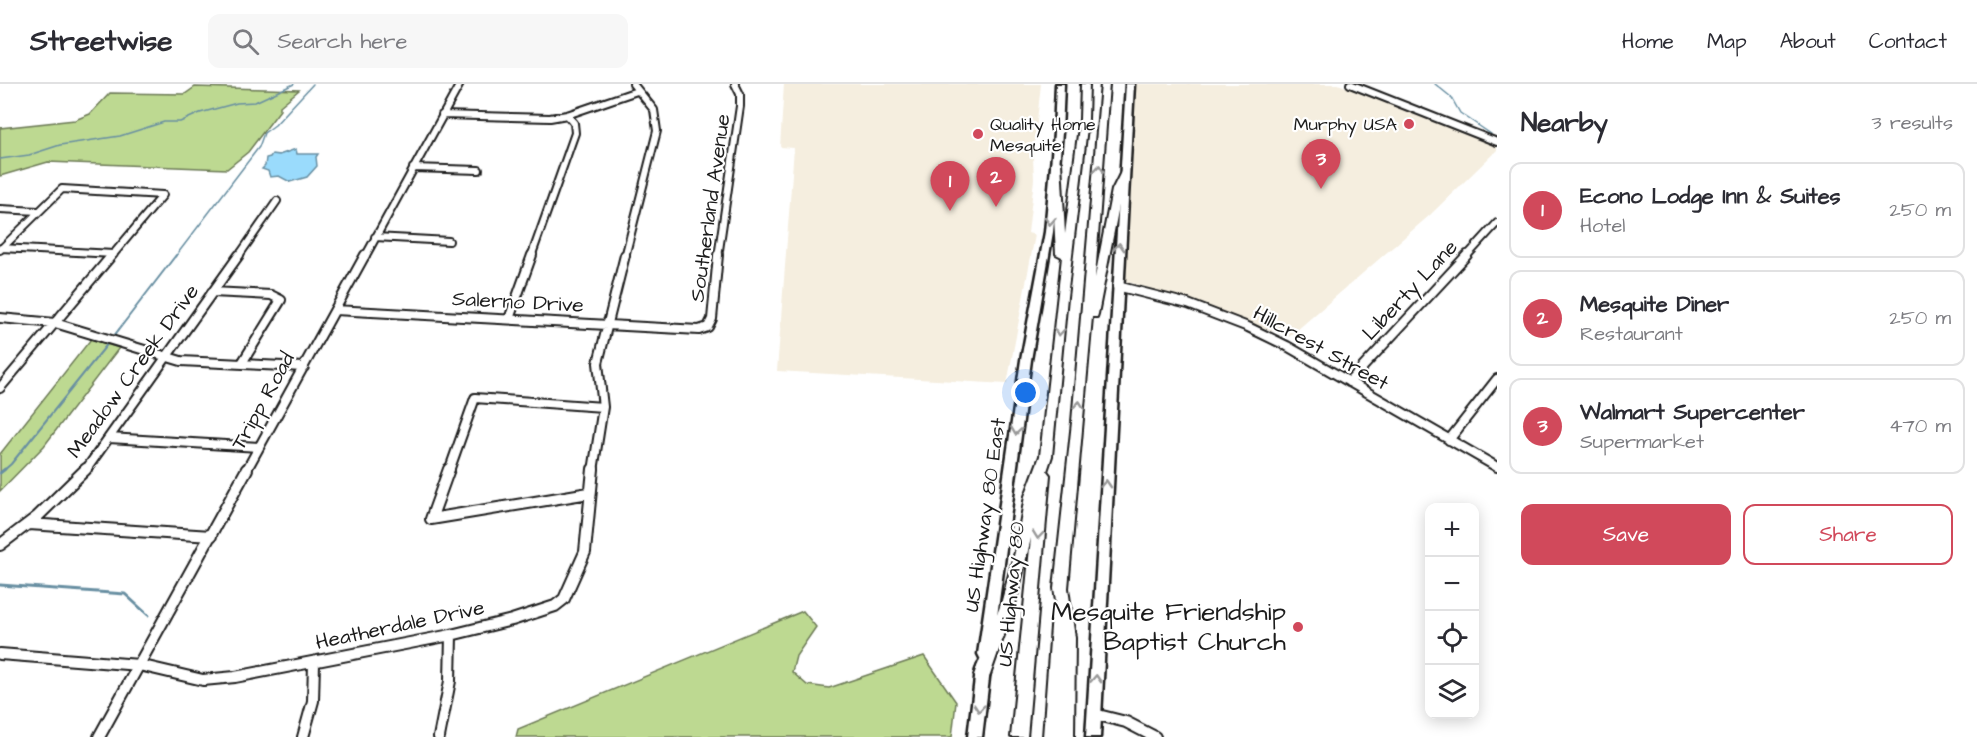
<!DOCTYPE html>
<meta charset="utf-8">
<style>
:root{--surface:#fff;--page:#f7f7f7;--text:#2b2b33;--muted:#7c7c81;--line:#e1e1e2;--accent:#d1495b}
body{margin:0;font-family:"Architects Daughter",sans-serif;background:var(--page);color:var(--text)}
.controls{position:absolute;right:18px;bottom:18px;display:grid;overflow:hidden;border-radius:12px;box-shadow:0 3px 15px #0003}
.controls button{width:54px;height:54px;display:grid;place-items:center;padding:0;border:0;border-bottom:2px solid var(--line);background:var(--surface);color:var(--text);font:30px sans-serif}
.you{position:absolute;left:1026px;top:309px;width:21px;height:21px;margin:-15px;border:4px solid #fff;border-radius:50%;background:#1a73e8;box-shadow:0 0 0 9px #1a73e833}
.badge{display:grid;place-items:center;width:39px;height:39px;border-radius:50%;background:var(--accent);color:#fff;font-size:20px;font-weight:700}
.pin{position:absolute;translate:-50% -50px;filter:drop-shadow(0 2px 3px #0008)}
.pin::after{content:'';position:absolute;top:32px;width:21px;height:18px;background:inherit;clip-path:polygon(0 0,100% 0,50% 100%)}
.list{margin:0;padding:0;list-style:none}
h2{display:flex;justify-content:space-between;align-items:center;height:78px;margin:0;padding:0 24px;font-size:26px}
h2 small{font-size:20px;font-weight:400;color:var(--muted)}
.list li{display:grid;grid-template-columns:39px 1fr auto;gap:18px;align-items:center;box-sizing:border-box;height:96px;margin:0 12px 12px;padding:0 12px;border:2px solid var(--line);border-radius:12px}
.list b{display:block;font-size:22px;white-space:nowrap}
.list p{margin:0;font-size:20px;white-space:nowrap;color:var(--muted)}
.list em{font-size:20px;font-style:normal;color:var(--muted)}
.actions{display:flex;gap:12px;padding:18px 24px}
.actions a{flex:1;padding:14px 0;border:2px solid var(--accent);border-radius:12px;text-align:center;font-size:21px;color:var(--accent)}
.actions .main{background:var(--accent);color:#fff}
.icon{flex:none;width:33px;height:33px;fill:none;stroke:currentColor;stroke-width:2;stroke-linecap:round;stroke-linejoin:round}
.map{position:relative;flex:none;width:1497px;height:653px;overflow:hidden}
header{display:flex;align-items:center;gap:36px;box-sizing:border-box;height:84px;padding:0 30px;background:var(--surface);border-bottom:2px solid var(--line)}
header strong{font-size:28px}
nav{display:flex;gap:33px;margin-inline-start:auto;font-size:21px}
.search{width:420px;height:54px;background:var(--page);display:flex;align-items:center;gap:15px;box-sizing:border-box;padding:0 21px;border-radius:12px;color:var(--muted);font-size:22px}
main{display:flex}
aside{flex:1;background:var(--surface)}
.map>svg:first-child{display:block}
.built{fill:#f5eedf}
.green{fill:#bdd991;stroke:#6c7a56;stroke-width:1.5}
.water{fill:#9adbfc;stroke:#688fa2;stroke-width:1.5}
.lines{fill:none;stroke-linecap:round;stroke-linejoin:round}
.stream-far2{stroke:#688fa2;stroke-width:1.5}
.stream-far1{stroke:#688fa2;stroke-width:2}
.stream{stroke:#688fa2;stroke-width:3}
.minor-far2-casing{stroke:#1c1c1c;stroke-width:10}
.minor-far1-casing{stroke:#1c1c1c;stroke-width:12}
.minor-casing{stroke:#1c1c1c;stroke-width:14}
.major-casing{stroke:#1c1c1c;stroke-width:5}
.highway-casing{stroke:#1c1c1c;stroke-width:4}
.minor-far2{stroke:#fff;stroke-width:6}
.minor-far1{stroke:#fff;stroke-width:8}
.minor{stroke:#fff;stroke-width:10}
.major{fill:#fff;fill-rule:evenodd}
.highway{fill:#fff;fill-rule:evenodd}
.oneway{stroke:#999}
.poi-dot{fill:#d1495b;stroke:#fff;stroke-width:2}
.labels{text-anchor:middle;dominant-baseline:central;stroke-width:4.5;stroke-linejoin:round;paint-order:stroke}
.far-poi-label{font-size:18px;fill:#1c1c1c;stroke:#fff;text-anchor:start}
.street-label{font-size:21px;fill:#1c1c1c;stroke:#fff}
.near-poi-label{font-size:26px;fill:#1c1c1c;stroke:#fff;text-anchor:end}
</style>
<header>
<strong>Streetwise</strong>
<div class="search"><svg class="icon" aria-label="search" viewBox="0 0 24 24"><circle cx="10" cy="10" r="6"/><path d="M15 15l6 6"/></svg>Search here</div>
<nav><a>Home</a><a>Map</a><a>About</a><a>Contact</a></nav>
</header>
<main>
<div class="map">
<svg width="1497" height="653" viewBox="0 0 1497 653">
<rect width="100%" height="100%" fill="#fff"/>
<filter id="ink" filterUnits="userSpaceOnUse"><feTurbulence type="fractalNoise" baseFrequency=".0167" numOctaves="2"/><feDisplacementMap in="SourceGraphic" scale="12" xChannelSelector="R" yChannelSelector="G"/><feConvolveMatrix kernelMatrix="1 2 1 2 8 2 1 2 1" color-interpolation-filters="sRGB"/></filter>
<g filter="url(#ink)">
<path class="built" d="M784,0h257l-8,74 1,21 -6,54 7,2 -28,149 -230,-13 17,-223 -14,-1z
M1132,0h206l159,62v4l-67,65 -141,122 -111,-40 -56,-17z"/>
<path class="green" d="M195,3l104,3 -19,16v4l-32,42 -21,17 -179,-7 -48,14v-48l75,-8 15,-6 20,-21 75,1z
M91,255l28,9 -75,98 -44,45v-37z
M803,527l13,16 -20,29 -4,16 15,13 22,3 95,-32 32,46 -4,35h-436l2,-8z"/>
<path class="water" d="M296,65l1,5h21l-2,3 1,9 -10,11 -17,5 -11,-6 -9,1 -2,-6 -6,-2 3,-3 1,-8 4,-1 2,-3 7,1z"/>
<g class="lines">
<path class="stream-far2" d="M1435,0l16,13 9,16 31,21
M0,75l29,-4 31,-10 60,-9 44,-14h16l20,-9 37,-10 18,-1 39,-18
M175,173l84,-110 5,-14 11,-8 38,-41"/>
<path class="stream-far1" d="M113,253l63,-82
M3,387l8,-7 98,-122"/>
<path class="stream" d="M0,389l5,-4
M0,501l125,9 23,21"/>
<g class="minor-far2-casing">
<path id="minor-far2" d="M1350,0l147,58
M442,31l108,3 17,-3 70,-24
M413,84l66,2
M0,125l38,2
M375,153l74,4
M1,164l113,6
M0,166l62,-61 101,6 -52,62
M238,173l39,-56
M365,173l95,-173
M531,173l44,-124 -1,-10 -7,-8
M625,173l32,-126 -3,-21 -21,-26
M718,173l22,-151v-12l-5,-10
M1466,173l31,-34"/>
</g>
<g class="minor-far1-casing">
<path id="minor-far1" d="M1117,202l71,18 60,23 39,19 210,121
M212,208l59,3 10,5 -39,63
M335,226l364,20 9,-3 4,-8 6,-64
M0,234l55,5 126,38 123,6
M509,235l23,-64
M1349,298l118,-127
M0,304l112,-133
M109,354l150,9
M1449,356l48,-61
M85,387l154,-216
M246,387l119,-216
M449,387l26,-73 128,9
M593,387l10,-64 -5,-44 27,-108"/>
</g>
<g class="minor-casing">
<path id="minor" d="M449,385l-18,50 158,-26
M29,440l182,12
M0,461l37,-28 49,-48
M0,570l139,11 64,15 32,-3 216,-42 61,-15 43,-14 9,-7 21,-47 8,-83
M1094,630l32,8 29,15
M99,653l148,-268
M303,653l10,-36 1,-38
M439,653l11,-56 1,-46"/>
</g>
<g class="major-casing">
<path id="major" d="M1056,0h8l-2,49 -9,99 -22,128 -39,294 -2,4 -5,2 -5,-2 -2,-4 43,-294 24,-128 9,-99z
M1126,0h8l-34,653h-14z
M983,580l5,1 2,5 -8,67h-14l8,-67 2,-5z"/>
</g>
<g class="highway-casing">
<path id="highway" d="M1081,0h8l-1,35 -21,178 -15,159 -5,15 3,4 -23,262h-16l20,-199 -16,66 -25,71 -3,5 -5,2 -5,-2 -3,-5 27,-71 14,-52 10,-56 15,-40 22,-199 -6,-3 -5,-92 5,-3 5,3 4,72 15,-115z
M1101,0h8l-14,194 17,-88 9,-18 3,-1 5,3 -7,16 -24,124 -1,3h-5l-24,271 7,50 -1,99h-31l9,-124 5,-6 -3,-19 18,-166z"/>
</g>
<use href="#minor-far2" class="minor-far2"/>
<use href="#minor-far1" class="minor-far1"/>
<use href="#minor" class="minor"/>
<use href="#major" class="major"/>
<use href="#highway" class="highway"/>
</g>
<defs><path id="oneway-chevron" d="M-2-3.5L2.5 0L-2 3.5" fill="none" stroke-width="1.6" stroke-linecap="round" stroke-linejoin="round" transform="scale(1.5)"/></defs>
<g class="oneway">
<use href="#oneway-chevron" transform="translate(1099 85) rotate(-85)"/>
<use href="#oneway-chevron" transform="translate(1050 137) rotate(94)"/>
<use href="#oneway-chevron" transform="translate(1119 163) rotate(-87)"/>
<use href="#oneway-chevron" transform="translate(1059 248) rotate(95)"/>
<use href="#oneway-chevron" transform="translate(1079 321) rotate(-85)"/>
<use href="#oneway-chevron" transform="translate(1016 347) rotate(98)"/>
<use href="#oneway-chevron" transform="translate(1106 400) rotate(-87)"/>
<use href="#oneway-chevron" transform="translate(1038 451) rotate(96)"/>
<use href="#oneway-chevron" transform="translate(1096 595) rotate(-87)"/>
<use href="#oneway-chevron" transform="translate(979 624) rotate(95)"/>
</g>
</g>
<g class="poi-dot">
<circle cx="1409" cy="40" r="6"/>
<circle cx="978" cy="50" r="6"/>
<circle cx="1298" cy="543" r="6"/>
</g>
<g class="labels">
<g class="far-poi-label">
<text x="990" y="40">Quality Home<tspan x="990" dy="21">Mesquite</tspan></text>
<text x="1397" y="40" text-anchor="end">Murphy USA</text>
</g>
<g class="street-label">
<text transform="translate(710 124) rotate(-82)">Southerland Avenue</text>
<text transform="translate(1410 206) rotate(-47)">Liberty Lane</text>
<text transform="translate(518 218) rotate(3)">Salerno Drive</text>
<text transform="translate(1321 264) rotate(29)">Hillcrest Street</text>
<text transform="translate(133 287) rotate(-54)">Meadow Creek Drive</text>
<text transform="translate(263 317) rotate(-61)">Tripp Road</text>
<text transform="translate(985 431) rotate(-82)">US Highway 80 East</text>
<text transform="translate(1011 510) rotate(-85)">US Highway 80</text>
<text transform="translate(400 541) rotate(-12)">Heatherdale Drive</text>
</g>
<g class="near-poi-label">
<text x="1286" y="528">Mesquite Friendship<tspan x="1286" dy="30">Baptist Church</tspan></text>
</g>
</g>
</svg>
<div class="controls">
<button>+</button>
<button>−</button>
<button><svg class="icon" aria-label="locate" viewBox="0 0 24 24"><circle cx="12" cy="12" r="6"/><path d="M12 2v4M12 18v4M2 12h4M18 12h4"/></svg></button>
<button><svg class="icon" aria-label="layers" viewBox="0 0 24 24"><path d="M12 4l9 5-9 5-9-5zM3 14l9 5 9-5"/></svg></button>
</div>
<div class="you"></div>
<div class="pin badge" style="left:950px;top:127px">1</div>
<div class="pin badge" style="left:996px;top:123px">2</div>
<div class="pin badge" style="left:1321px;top:105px">3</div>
</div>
<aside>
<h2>Nearby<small>3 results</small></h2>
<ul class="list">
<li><span class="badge">1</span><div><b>Econo Lodge Inn &amp; Suites</b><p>Hotel</p></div><em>250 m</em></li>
<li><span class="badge">2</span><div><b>Mesquite Diner</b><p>Restaurant</p></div><em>250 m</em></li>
<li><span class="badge">3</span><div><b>Walmart Supercenter</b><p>Supermarket</p></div><em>470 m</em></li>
</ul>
<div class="actions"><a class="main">Save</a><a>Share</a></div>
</aside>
</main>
